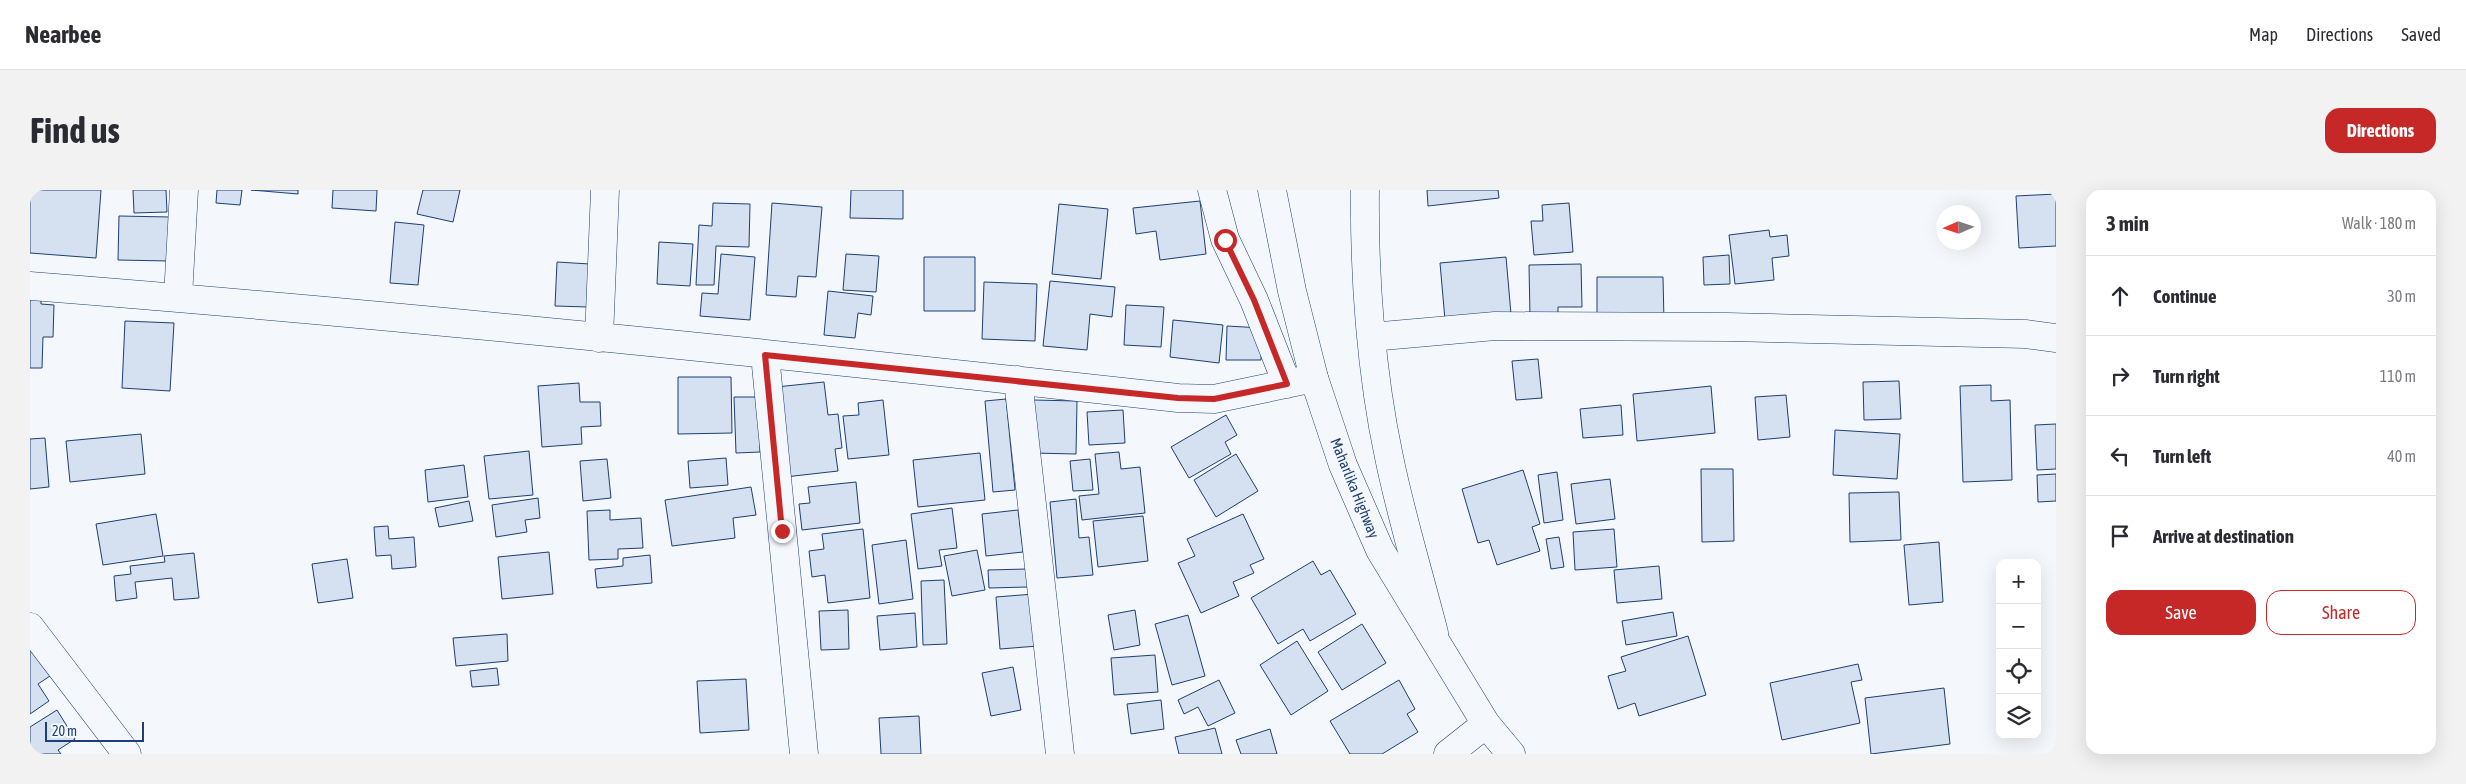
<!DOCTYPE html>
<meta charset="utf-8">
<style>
:root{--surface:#fff;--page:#f2f2f3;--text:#2b2b33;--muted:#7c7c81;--line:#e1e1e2;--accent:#c62828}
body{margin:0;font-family:"Asap Condensed",sans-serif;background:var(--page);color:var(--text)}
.controls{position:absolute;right:15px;bottom:15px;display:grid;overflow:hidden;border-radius:10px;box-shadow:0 5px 20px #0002}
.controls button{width:45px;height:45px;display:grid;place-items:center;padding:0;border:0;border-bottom:1px solid var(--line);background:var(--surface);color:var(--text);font:25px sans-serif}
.compass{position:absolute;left:1906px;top:15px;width:45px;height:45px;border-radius:50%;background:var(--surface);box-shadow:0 5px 20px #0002;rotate:267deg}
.scale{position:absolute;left:15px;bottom:12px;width:99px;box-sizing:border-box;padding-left:5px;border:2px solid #1d3f73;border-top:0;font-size:14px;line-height:18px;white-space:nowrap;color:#1d3f73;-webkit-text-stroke:4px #f4f7fb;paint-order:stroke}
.stop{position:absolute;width:15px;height:15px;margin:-11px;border:4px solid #c62828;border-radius:50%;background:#fff}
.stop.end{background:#c62828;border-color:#fff;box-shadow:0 1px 5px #0008}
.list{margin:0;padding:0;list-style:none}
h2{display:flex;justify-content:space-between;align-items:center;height:65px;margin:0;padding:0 20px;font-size:21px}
h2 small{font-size:16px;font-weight:400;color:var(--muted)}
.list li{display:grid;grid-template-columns:32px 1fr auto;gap:15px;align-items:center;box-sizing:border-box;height:80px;padding:0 20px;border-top:1px solid var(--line)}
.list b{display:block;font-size:19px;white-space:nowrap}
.list em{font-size:16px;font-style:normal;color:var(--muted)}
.actions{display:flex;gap:10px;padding:15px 20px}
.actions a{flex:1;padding:11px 0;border:1px solid var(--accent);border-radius:15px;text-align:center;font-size:18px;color:var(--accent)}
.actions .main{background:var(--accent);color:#fff}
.icon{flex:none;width:28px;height:28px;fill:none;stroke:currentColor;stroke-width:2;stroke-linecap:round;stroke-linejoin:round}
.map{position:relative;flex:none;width:2026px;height:564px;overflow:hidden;border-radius:15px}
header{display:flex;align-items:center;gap:30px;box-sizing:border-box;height:70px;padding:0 25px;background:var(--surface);border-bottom:1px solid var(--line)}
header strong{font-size:24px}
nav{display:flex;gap:28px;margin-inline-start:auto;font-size:18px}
.intro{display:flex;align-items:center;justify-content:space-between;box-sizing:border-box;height:120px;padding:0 30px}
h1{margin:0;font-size:35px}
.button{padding:12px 22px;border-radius:15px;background:var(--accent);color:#fff;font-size:18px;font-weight:700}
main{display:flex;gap:30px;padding:0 30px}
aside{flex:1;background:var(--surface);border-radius:15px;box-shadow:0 5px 20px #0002}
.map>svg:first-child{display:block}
.building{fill:#d5e0f0;stroke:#1d3f73}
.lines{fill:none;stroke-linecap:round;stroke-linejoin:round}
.minor-casing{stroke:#1d3f73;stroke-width:29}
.highway-casing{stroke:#1d3f73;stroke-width:29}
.minor{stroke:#f4f7fb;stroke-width:28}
.highway{stroke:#f4f7fb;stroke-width:28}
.route{stroke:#c62828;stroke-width:6}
.labels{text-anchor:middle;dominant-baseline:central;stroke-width:4;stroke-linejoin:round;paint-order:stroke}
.street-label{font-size:15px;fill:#1d3f73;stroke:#f4f7fb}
</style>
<header>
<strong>Nearbee</strong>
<nav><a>Map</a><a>Directions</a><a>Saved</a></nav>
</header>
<div class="intro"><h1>Find us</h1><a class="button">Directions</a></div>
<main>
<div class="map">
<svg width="2026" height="564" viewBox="0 0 2026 564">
<rect width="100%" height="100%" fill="#f4f7fb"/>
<path class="building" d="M0,0h71l-5,68 -66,-5z
M103,0h33l1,22 -33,1z
M187,0h25l-2,15 -24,-2z
M221,0h47v4z
M303,0h44l-1,21 -44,-3z
M393,0h37l-7,32 -36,-8z
M821,0h52v29l-53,-1z
M1397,0h71l1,8 -71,8z
M2026,4v52l-37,2 -3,-52z
M1170,11l6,53 -46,6 -4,-29 -20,3 -3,-26z
M683,13l37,1 -1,43 -33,-1 -2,39h-18l3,-60 13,1z
M742,13l50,4 -6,70 -18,-1 -2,21 -30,-2z
M1539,13l4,49 -39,3 -3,-34h12l-1,-16z
M1029,14l49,5 -7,70 -49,-5z
M89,26l51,1 -1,44 -51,-1z
M365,32l29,3 -6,60 -28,-2z
M1739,40l1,7 17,-2 2,21 -17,2 2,22 -39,4 -6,-49z
M629,52l34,2 -3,42 -33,-2z
M691,64l34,3 -5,63 -50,-4 2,-23 16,1z
M816,64l33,2 -3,36 -33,-2z
M1699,65l1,29 -26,1 -1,-28z
M894,67h51v54h-51z
M1476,67l5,57 -66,6 -5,-57z
M527,72l33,2 -2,43 -33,-1z
M1551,74l1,43h-24v9l-28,1 -1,-52z
M1567,87h66l1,45h-67z
M1020,91l65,6 -3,30 -22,-3 -3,36 -44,-4z
M954,92l53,2 -2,57 -53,-2z
M798,101l45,5 -2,19 -13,-2 -3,25 -31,-3z
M0,108h11v6l13,1 -1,32h-10l-1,31h-12z
M1096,115l38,2 -3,40 -37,-2z
M1143,130l50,5 -4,38 -49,-6z
M95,131l49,2 -4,68 -48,-3z
M1197,136l35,2 -1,32h-35z
M1508,169l4,39 -26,2 -4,-39z
M648,187h53l1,56 -54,1z
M1869,191l2,38 -37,1 -1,-38z
M794,192l4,33 10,-1 4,34 -7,1 3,22 -53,6 -9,-90z
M549,193l1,19h20l1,24 -20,1 1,17 -40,3 -4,-61z
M1961,195v16l19,-1 2,80 -49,2 -3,-96z
M1681,196l4,47 -78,8 -4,-47z
M1756,205l4,42 -32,3 -3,-43z
M704,207h25l1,55 -24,1z
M976,209l9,91 -22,2 -8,-91z
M853,210l6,55 -41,4 -5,-43 16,-1 -1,-12z
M1003,210l44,1 -1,53 -44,-1z
M1591,215l2,30 -40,3 -3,-29z
M1093,220l2,33 -36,2 -2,-33z
M1196,225l11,20 -12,7 6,12 -42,24 -18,-31z
M2026,234v45l-19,1 -2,-45z
M1805,240l65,4 -3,45 -64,-4z
M111,244l4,40 -75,8 -4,-41z
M15,248l4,49 -19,2v-50z
M499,261l4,44 -44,4 -5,-43z
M1089,262l2,17 19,-2 5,46 -63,7 -3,-24 20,-2 -4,-40z
M950,263l5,47 -67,7 -5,-47z
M1206,264l22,37 -42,26 -22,-37z
M696,268l2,27 -38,3 -2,-27z
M577,269l4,39 -28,3 -3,-40z
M1060,269l3,31 -20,1 -3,-30z
M434,275l4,32 -40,5 -3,-32z
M1671,279h32l1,72 -32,1z
M1493,280l17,54 -8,3 8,24 -43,14 -8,-25 -11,3 -16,-54z
M1527,282l6,48 -19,3 -6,-48z
M2026,284v27l-18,1 -1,-27z
M1580,289l5,40 -39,5 -5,-40z
M826,292l4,41 -58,7 -3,-26 11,-1 -2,-16z
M721,297l5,28 -23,3 2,20 -63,8 -7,-46z
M1869,302l2,48 -51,2 -1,-49z
M508,308l2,20 -15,2 2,12 -31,5 -4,-32z
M1046,309l3,39 10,-1 4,38 -36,3 -7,-76z
M439,311l4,20 -34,6 -4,-19z
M922,318l5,40 -18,2 3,16 -24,3 -7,-55z
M580,320v10l31,-2 2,30 -25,1v10l-29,1 -2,-49z
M988,320l5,42 -37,4 -4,-42z
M126,324l7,42 -60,9 -7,-41z
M1213,324l21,45 -14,6 4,8 -21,9 6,14 -38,17 -23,-50 17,-7 -8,-17z
M1113,326l5,45 -50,6 -5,-46z
M358,336l1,13 25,-2 2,30 -24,2 -1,-14 -15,1 -2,-29z
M833,339l7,69 -42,5 -3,-28 -13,2 -3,-26 15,-2 -2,-15z
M1584,339l3,38 -42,3 -2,-38z
M1529,347l5,30 -13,2 -5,-30z
M876,350l7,59 -34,5 -7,-59z
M1909,352l4,60 -34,3 -5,-60z
M947,360l8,40 -33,6 -8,-40z
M519,362l4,42 -51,5 -4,-42z
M164,363l5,45 -25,2 -2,-22 -37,4 2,16 -21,3 -2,-25 17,-2 -1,-8 35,-4 -1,-6z
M620,365l2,28 -55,5 -2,-19 28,-3v-8z
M317,369l6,39 -35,5 -6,-39z
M1283,371l8,14 9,-5 26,44 -46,27 -7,-12 -25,15 -27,-46z
M1629,376l3,33 -45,4 -3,-33z
M997,379l1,18 -39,1 -1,-18z
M914,390l3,64 -24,1 -2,-64z
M1004,404l4,52 -38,3 -4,-52z
M818,420l1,39 -28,1 -2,-39z
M1105,420l5,35 -26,5 -6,-35z
M1643,422l4,24 -51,9 -4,-24z
M885,423l2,34 -37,3 -3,-34z
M1158,425l17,61 -33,9 -17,-61z
M1332,434l24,39 -44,27 -24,-38z
M477,444l1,27 -52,5 -3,-28z
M1658,446l18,59 -67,21 -4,-13 -17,6 -10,-33 18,-5 -5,-14z
M1267,451l31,50 -37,24 -31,-50z
M0,455l20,31 -12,8 11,17 -19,13z
M1125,465l3,37 -44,3 -3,-37z
M1828,474l4,16 -11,2 9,41 -78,17 -12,-57z
M983,477l8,43 -30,6 -9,-43z
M467,478l2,17 -27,2 -2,-16z
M716,489l3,51 -49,3 -3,-52z
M1189,490l16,33 -27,13 -10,-19 -14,7 -6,-14z
M1369,490l16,29 -8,5 11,18 -36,22h-32l-20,-33z
M1914,498l6,56 -79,10 -6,-56z
M1131,510l3,29 -33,5 -4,-30z
M27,520l18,29 -17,11 3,4h-31v-27z
M889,526l2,38h-40l-2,-36z
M1185,538l7,26h-43l-4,-17z
M1240,539l7,25h-36l-5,-14z"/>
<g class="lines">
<g class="minor-casing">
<path id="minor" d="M1182,0l13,49 29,61 33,84
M1335,0c-1,86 6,183 24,267 12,59 30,117 45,176
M0,96c383,30 766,70 1148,112l36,1 100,-21
M148,107l6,-107
M1341,147l124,-11 233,1 297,7 31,4
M569,148l6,-148
M735,165l39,399
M988,190l42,374
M0,437l97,127
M1418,564l38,-30"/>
</g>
<g class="highway-casing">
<path id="highway" d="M1242,0l20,101 22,87 29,87 37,85 106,174 25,30"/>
</g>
<use href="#minor" class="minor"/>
<use href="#highway" class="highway"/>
</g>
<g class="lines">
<path class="route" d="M752,341l-17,-176 413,43 36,1 73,-15 -33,-84 -29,-60"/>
</g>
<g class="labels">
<g class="street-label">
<text transform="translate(1325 298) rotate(68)">Maharlika Highway</text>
</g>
</g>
</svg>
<div class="controls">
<button>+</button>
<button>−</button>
<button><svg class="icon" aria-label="locate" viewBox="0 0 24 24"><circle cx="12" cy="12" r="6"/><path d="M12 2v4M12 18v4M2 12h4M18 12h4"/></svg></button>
<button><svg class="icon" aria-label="layers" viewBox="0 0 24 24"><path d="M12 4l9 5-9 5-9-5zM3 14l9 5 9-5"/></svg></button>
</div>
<svg class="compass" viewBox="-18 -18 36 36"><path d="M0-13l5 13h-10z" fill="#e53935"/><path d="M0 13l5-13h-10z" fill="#7c7c81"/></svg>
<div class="scale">20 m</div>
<div class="stop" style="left:1195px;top:50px"></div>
<div class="stop end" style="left:752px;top:341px"></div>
</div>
<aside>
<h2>3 min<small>Walk · 180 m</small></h2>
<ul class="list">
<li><svg class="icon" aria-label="ahead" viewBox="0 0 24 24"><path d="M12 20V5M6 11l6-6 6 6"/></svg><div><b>Continue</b></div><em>30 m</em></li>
<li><svg class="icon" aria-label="right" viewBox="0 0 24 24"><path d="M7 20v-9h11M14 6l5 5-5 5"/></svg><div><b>Turn right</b></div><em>110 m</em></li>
<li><svg class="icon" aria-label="left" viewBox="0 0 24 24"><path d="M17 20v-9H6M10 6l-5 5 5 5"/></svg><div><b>Turn left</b></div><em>40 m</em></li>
<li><svg class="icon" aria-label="arrive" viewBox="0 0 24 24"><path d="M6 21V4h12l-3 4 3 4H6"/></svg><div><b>Arrive at destination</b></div></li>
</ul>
<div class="actions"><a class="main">Save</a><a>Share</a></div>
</aside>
</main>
